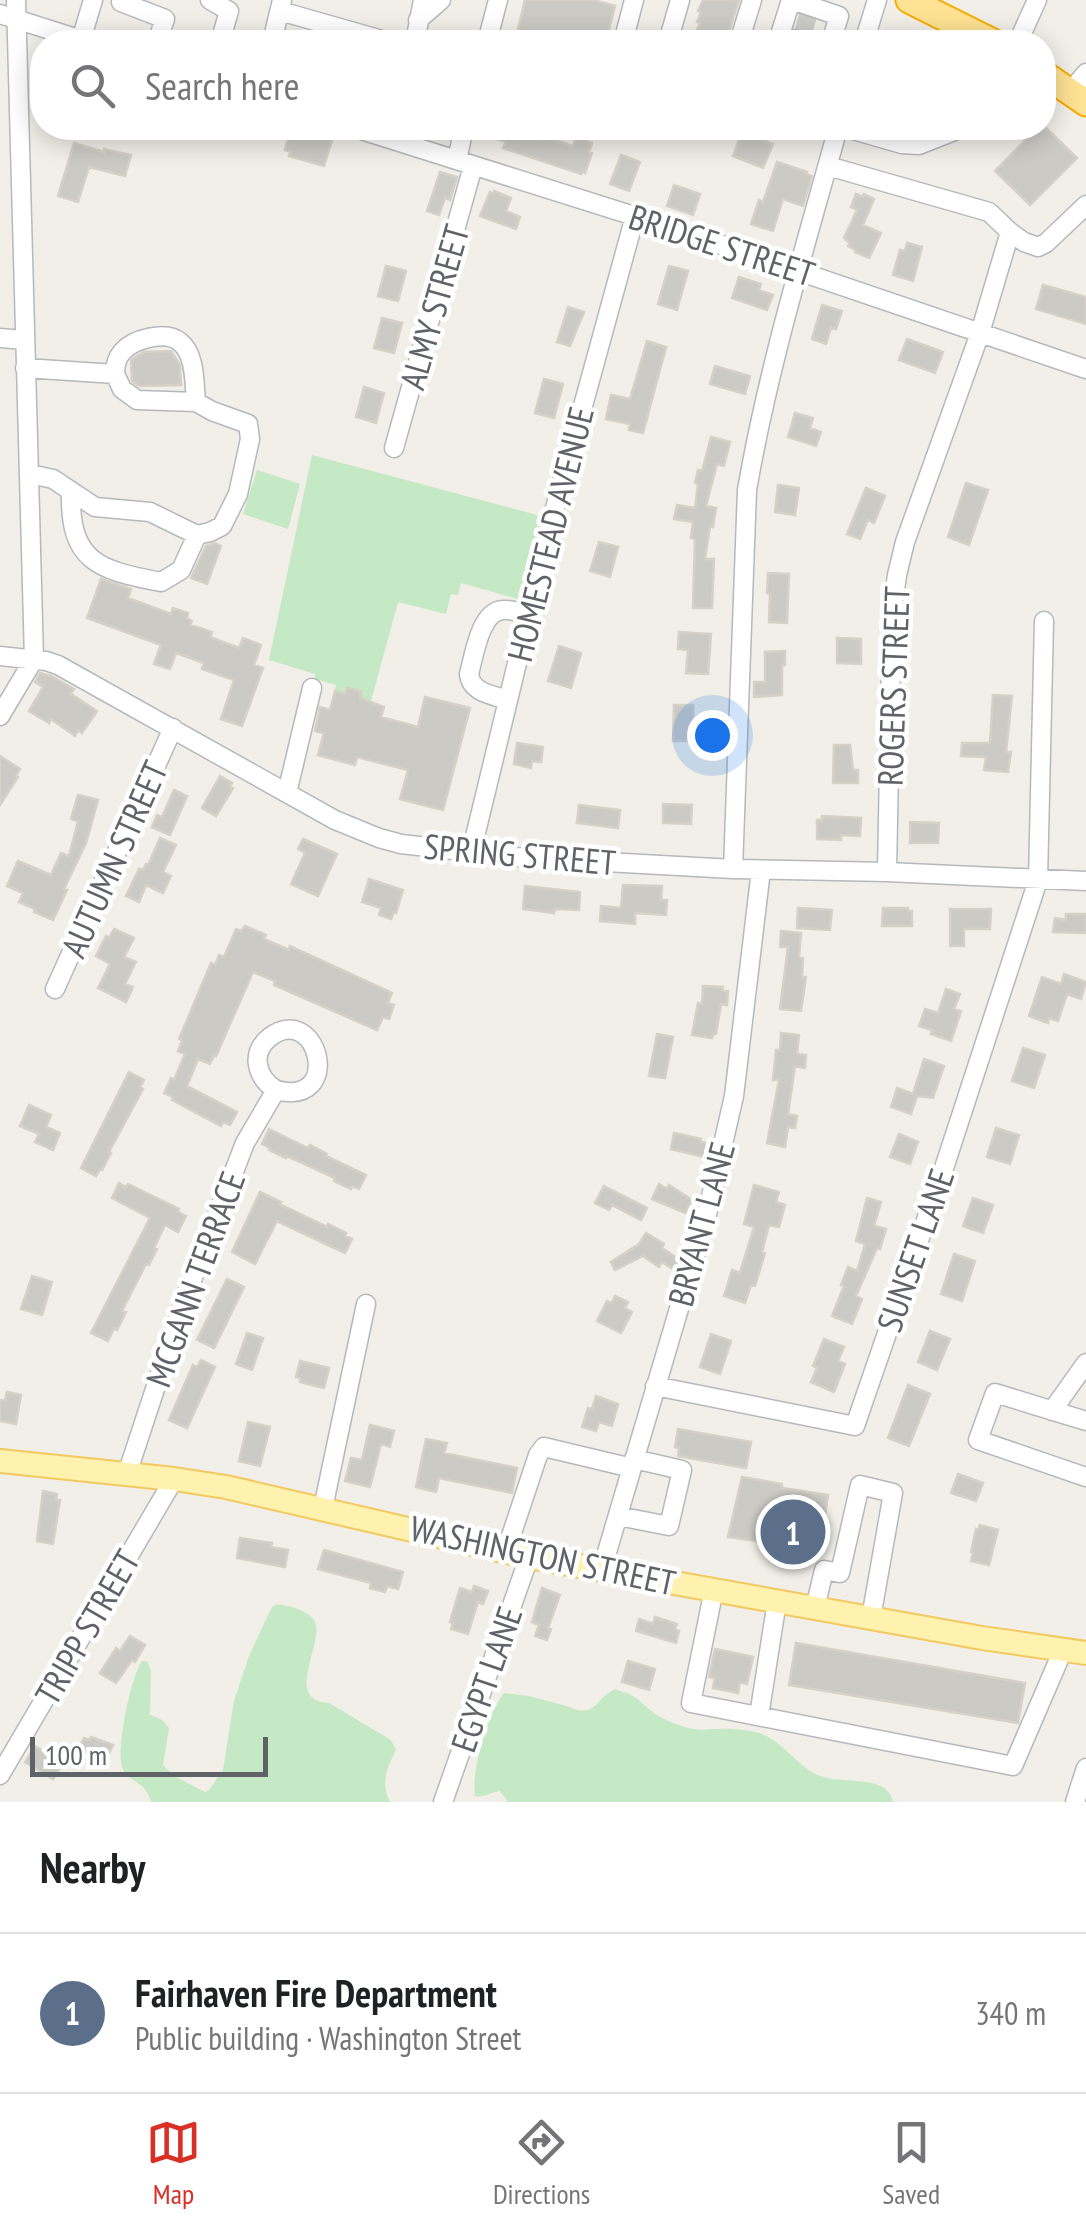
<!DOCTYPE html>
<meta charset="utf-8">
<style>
:root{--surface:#fff;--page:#f6f6f6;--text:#202124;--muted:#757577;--line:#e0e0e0;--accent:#d93025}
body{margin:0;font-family:"PT Sans Narrow",sans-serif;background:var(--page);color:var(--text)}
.scale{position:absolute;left:30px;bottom:25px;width:238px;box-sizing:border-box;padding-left:10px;border:5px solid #5f6368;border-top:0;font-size:28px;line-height:35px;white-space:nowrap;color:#5f6368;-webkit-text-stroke:8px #fff;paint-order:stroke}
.you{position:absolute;left:712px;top:735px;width:35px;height:35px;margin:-25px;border:8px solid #fff;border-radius:50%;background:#1a73e8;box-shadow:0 0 0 15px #1a73e833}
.badge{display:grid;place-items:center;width:65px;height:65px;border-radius:50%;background:var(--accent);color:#fff;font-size:32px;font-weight:700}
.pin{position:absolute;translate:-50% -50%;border:5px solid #fff;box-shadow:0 2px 10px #0006}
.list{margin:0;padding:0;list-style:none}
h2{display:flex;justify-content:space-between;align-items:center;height:130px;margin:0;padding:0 40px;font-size:42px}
h2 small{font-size:32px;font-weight:400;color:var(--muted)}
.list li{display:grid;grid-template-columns:65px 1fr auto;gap:30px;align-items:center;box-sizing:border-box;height:160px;padding:0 40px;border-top:2px solid var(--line)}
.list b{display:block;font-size:38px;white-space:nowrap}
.list p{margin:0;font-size:32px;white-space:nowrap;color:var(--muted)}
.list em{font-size:32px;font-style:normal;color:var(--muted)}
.icon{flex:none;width:55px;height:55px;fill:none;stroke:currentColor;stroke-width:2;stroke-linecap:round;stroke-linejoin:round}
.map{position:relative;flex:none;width:1086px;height:1802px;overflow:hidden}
.search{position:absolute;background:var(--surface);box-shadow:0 5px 25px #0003;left:30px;right:30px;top:30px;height:110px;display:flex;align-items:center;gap:25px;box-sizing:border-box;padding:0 35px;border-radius:40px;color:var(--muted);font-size:38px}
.sheet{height:290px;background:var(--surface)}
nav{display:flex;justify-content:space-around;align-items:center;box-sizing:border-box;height:140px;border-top:2px solid var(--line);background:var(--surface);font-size:28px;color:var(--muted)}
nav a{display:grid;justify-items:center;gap:5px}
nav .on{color:var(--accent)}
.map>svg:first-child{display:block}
.green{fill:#c5e8c5}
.building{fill:#cccac5;stroke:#d6d1c6;stroke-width:2.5}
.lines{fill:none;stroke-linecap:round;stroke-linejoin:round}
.minor-tunnel{stroke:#ccccc8;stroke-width:18;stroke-dasharray:18 9;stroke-linecap:butt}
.minor-casing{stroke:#b5b8bc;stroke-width:21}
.major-casing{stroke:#f2c960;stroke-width:26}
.highway-casing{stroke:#f9ab00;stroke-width:29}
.minor{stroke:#fff;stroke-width:18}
.major{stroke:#fff2af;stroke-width:22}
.highway{stroke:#fde293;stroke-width:25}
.labels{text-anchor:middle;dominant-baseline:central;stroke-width:9;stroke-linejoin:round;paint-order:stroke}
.street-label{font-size:35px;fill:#5f6368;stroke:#fff}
</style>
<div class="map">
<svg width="1086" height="1802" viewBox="0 0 1086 1802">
<rect width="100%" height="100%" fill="#f1efe8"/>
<path class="green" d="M312,455l240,64 -20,84 -71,-20 -3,12 -7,-1 -5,20 -48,-12 -27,99 -11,-3 1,-7 -13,-3 -3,6 -10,-3 1,-6 -21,-6v-5l-46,-14z
M257,470l43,14 -12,45 -45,-15z
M277,1604c12,2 30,6 37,16 13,20 -33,80 15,83l62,37 5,10c-9,18 -16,33 -6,52h-239c-5,-22 -24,-19 -29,-35 -6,-18 9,-91 20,-106h5l4,10 -1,44 12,5 7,8 -6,37 11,11 31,16 4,-2 14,-20 11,-69 15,-45 23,-49z
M615,1689c4,2 9,3 14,5 11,5 20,17 31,23 8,4 20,9 28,11 11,3 20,1 31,1 12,-1 34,1 45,6 21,9 34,32 56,41 23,9 67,-3 73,26h-385l-8,-11c-9,1 -17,7 -25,5 -4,-26 13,-83 29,-103l25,3 41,11c25,12 26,-9 45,-18z"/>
<path class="building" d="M525,0h68l22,6 -9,36h-91z
M703,0h36l-11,34 -6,-2 -5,10h-7l-16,-6 6,-13 -3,-1 4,-10 -3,-1z
M1044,126l33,32 -47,47 -35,-34 42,-43z
M291,128l41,12 -8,26 -35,-10 2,-4 -6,-2z
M498,128h17l-1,4 25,8 1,-5 33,11 3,-9 16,6 -3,9 3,1 -7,20 -3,-2 -1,3 -78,-26 3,-6 -12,-4z
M742,132l31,12 -10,24 -30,-12z
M74,143l30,9v-3l27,6 -6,21 -36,-9 -11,35 -20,-6z
M621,155l19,7 -11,29 -19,-7z
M777,162l30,10 -1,2 6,2 -9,30 -20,-7 -10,32 -22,-7 8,-24 4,2z
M440,172l17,5 -7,23 -5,-2 -6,17 -12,-4z
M674,185l26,9 -7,21 -26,-9z
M494,191l17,7 -5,13 14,6 -4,12 -36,-13 10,-24 4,2z
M856,194l7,3 1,-3 10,5 -11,26 18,8 -12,25 -14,-6 1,-2 -8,-4 2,-3 -6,-5 13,-28 -6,-3z
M907,243l15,4 -9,34 -20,-6 7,-25 5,1z
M386,266l20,5 -8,30 -20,-5z
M669,266l19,5 -11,39 -19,-6z
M739,277l22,7 -2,6 14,5 -6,15 -35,-12z
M1043,285l43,12v27l-50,-15z
M822,305l20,6 -6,18 -5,-1 -5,16 -14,-5z
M568,307l16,5 -14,34 -13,-4z
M382,318l20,5 -8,30 -20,-5z
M907,339l36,13 -8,21 -36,-13z
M647,341l19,6 -23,86 -14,-3 1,-6 -24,-5 5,-24 19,4z
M171,351l9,14 1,20 -42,1 -7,-5 -1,-21 4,-3 9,-5z
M715,366l35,10 -5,18 -35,-10z
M544,379l19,5 -9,34 -19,-5z
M364,387l20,6 -8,30 -20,-6z
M795,413l18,5 -3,10 11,4 -5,14 -28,-9z
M711,437l19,5 -6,24 -7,-2 -11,42 10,2 -3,19 -3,-1 -5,33h9l-2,49h-19l2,-69 -4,-1 2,-16 -19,-3 3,-14 18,3 3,-24 -3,-1 3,-13 4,1z
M966,483l22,7 -19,55 -21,-8z
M778,485l21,3 -4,27 -20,-3z
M866,488l19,8 -11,27 -6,-3 -8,19 -13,-5z
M599,542l19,5 -8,30 -20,-6z
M215,543l6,3 -14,38 -16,-6 15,-32z
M768,573l21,1 -2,49 -18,-1 1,-29h-3z
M101,579l30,10 -3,9 43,16 2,-6 15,5 -1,5 5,3 -2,4 22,7 -2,5 29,11 4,-10 18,7 -7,20 9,3 -21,58 -21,-7 13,-39 -32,-11 2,-6 -28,-10 -6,16 -16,-5 7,-19 -74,-27z
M679,632l32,2 -3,40 -22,-1 2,-23 -10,-1z
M837,638l24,1v25l-24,-1z
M559,646l22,7 -10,35 -23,-7z
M785,651v14h-3v30l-28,2v-15h11v-30z
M40,673l11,3 23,13 -3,5 26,17 -15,22 -4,-3 -3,6 -24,-17 -2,4 -20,-12 14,-24 -8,-5z
M347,688l14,3 -1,7 24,9 -3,10 37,10 7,-30 45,11 -27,102 -43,-11 8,-29 -51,-13 -2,8 -37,-10 6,-22 -9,-2 5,-24 10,3 5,-19 10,3z
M993,695l19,1 -6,56h5l-3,20 -24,-2 2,-13 -25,-1 1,-13h28z
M674,705h19l2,36h-22z
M517,743l26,4 -2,15 -9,-1 -1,7 -17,-4z
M834,745h16l3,25h5v13h-25z
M0,756l20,13 -4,7 2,1 -18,28z
M220,776l12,7 -2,4 3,1 -17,28 -14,-8z
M174,790l13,6 -17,39 -18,-8 5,-12 5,2z
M78,795l20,5 -12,43 -22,46 3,1 -14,30 -19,-8 1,-3 -16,-7 4,-9 -16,-7 11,-25 33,14 10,-22 8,3 9,-35 -7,-2z
M663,804l29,1 -1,19 -28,-1z
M579,805l41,5 -2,18 -41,-5z
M822,816l39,2 -1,18 -19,-1v5l-24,-1v-19h5z
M910,822l29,1 -1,20h-28z
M160,838l16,7 -13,27 8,4 -8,17 -17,-8 -7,17 -13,-6 13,-27 4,1 3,-6 2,1z
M303,839l34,15 -19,42 -27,-12 14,-31 -7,-4z
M369,879l34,11 -7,23 -2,-1 -3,7 -12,-4 2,-7 -19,-6z
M623,885l39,1 -1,14h6l-1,15 -31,-2v11l-35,-3 1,-15 20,2z
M525,886l55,6 -1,18 -24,-1 -1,4 -31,-4z
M798,908l34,2 -2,20 -33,-2z
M883,908h25v3h4v15h-30z
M950,909h41l-1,20h-26v17h-14z
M1066,914h20v19l-33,-1 2,-14 11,2z
M245,926l21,9 -2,4 25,11 1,-4 102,47 -4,10 6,2 -5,14 -6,-2 -6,13 -103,-45 1,-4 -22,-9 -37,84 -2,-1 -4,9 -12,-5 -11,27 50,26 -7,13 -7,-3 -2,4 -49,-26 1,-3 -9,-4 7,-15 3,2 11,-26 -7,-3 4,-10 -3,-2 32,-76 4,2 4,-10 5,2 12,-28 5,2z
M114,929l20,9 -10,19 12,5 -11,22 8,3 -7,15 -28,-14 12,-24 -14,-8 10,-20 3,2z
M781,931l20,2 -2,24 4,1 -1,19h4l-5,34 -21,-2 8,-62h-8z
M1064,974l22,8 -5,17 -14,-5 -9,27 -9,-3 -1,5 -19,-7 13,-39 19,7z
M703,986l20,1 -1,3 6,1 -1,14 -6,-1 -5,30h-3l-1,4 -20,-3 6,-32 4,1z
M946,989l14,5 -6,15 7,2 -10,30 -20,-7 1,-4 -13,-4 6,-17 13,4z
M781,1033l18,2 -2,19 9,1 -1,13 -10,-2 -7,48 9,2 -2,12 -7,-1 -3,20 -18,-4 12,-63h-6l3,-30h4z
M657,1034l16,3 -8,41 -16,-2z
M1023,1048l22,7 -11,33 -22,-7z
M924,1059l20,7 -11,32 -16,-2 -6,18 -20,-7 6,-19 16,6z
M129,1072l15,8 -4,7 3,2 -34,63 2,1 -9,17 -2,-1 -4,7 -15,-8z
M29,1105l22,10 -5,12 14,6 -7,17 -18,-8 4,-8 -19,-8z
M996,1128l23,7 -9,29 -23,-7z
M269,1129l39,19 2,-3 17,9 -1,2 40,19 -7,14 -7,-3 -1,3 -17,-8 1,-3 -48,-22 -1,2 -17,-8 1,-2 -8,-4z
M674,1133l27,6 -1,3 7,1 -3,14 -33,-8z
M899,1134l19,8 -8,22 -20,-7z
M119,1183l7,4 2,-3 51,25 -1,3 8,4 -8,16 -13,-7 -11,23 3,1 -8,16 -3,-1 -24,47 4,1 -9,18 -3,-2 -6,13 -17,-8 59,-115 -38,-20z
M659,1184l8,5 2,-4 23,15 -7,13 -33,-14z
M754,1185l25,7 -3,10 9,3 -6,22 -10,-2 -7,27 3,1 -10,33 -4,-1 -6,18 -21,-7 8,-26 8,3 14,-46 -10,-3z
M604,1186l43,22 -6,12 -29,-15 -3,5 -14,-7z
M260,1192l21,10 -2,2 48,23 1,-3 18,9 -1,3 7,3 -7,14 -68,-32 -22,43 -23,-12z
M867,1198l14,4 -7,24 12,3 -6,20 -3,-1 -21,48 6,3 -10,25 -20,-8 12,-30 -3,-1 7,-18 9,4 8,-27 -9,-3z
M973,1198l20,7 -10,28 -20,-7z
M646,1233l18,11 -2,4 18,12 -3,12 -15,-10 -3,5 -16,-11 -28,14 -4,-8 28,-18z
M954,1254l21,7 -13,40 -21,-7z
M32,1276l20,6 -10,33 -21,-6z
M227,1279l17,8 -30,61 -17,-8z
M615,1296l13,6 -3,6 7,4 -11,21 -24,-12 10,-20 5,2z
M930,1331l20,8 -13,31 -19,-8z
M247,1333l16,5 -11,32 -16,-6z
M711,1334l20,7 -11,33 -20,-7z
M824,1339l20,8 -6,14 7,3 -11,28 -23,-10 6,-14 -4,-2z
M201,1360l14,7 -28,61 -18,-8 24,-55 4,2z
M300,1361l29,7 -5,20 -24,-6v-4l-4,-1z
M908,1385l22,9 -21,52 -21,-8z
M7,1392l14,3 -5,29 -16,-3v-21l5,1z
M596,1396l22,8 -6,22 -13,-4 -3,9 -14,-4 6,-19 4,1z
M248,1422l22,5 -10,39 -21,-5z
M370,1425l24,6 -4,16 -9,-3 -11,43 -25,-6 6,-23 11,2z
M678,1429l73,13 -5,26 -68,-12 1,-8 -4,-1z
M426,1439l21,4 -3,10 73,15 -5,25 -73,-15 -3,14 -20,-5z
M958,1474l25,9 -7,18 -25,-8z
M742,1477l40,7v4l46,7 -8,55 -92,-13z
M43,1491l14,3 -1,6h4l-7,44 -16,-3z
M980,1525l18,5 -9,35 -18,-4 2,-8 -2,-1 5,-23 2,1z
M240,1538l32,5 -1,4 17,3 -3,17 -48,-9z
M324,1550l79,22 -5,17 -11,-3 -2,6 -15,-4 1,-5 -53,-14z
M474,1586l14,5 -5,13 -5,-2 -10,32 -17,-5 2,-6 -3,-1 10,-34 12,4z
M542,1588l18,7 -12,33 3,1 -4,11 -12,-4 4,-11 -7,-3z
M655,1617l22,7 -2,5 4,2 -3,12 -40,-12 3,-12 14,5z
M130,1636l15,9 -10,17 -3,-2 -16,23 -16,-10 16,-25 4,3z
M796,1643l229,40 -7,40 -229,-38z
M715,1649l38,8 -6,27 -7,-2 -2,11 -25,-5 2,-10 -6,-1z
M628,1661l27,8 -6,21 -27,-8z
M91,1737l22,8 -8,17 -27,-13 6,-11 5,2z
M35,1746l28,17 -10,16 -28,-17z"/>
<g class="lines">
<path class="minor-tunnel" d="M803,33l6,-21"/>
<g class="minor-casing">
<path id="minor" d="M210,0l19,11 -9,31
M791,0l-11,35 23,7
M792,0l47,16 -8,26
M121,2l44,17 -8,23
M280,11l109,31
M0,14l88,28
M418,20l23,-20
M81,40l12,-40
M272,42l10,-42
M415,42l8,-42
M487,42l11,-42
M623,42l11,-42
M668,42l12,-42
M739,42l13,-42
M864,42l13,-42
M1018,42l19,-42
M1070,92l16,-19
M355,128l314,99 417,142
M846,128l56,16 17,1 43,-17
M457,160l7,-32
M828,166l161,46 21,20 14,10 14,5 8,-4 40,-38
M0,338l24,2
M25,368l90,6 7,15 15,11 59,2 16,9 36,13 2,15 -12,55 -16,32 -12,6 -13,3 -47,-23 -55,-5 -42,-28 -23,-5
M115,374c0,-8 1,-15 7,-22 11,-13 44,-22 58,-10 16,13 14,41 16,60
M394,448l79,-282
M71,491c-2,71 27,79 90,91l20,-12 16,-35
M0,656l46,5 12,4 277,155 44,18 22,6 114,13 218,12 154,3 199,9
M508,700c-15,-5 -37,-7 -39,-26 5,-18 11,-63 34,-64 8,-1 18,3 26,5
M0,716l34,-57 -18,-659
M287,793l25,-105
M471,853l81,-334 83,-303
M733,869l14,-379c21,-122 58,-243 91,-362
M887,872l5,-260 5,-37 8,-33 75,-209 30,-101
M55,989l118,-261
M655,1386l200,40 90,-261 93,-285 6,-259
M1052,1411l34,-48
M1086,1421l-91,-28 -17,47 108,37
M127,1474l58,-176 60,-155 31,-53c69,18 42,-89 -6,-53 -21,16 -13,41 6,53
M323,1508l43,-204
M618,1516l51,10 13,-56 -48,-11
M506,1551l32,-96 6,-8 88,21
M602,1569l105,-355 27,-118 27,-226
M714,1589l-23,114 322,63 50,-116
M815,1608l9,-38 16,3 20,-88 33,8 -22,125
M759,1716l18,-115
M0,1775l174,-296
M443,1802l86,-245
M1075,1802l11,-34"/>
</g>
<g class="major-casing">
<path id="major" d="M0,1461l174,18 52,8 303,70 453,81 104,15"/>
</g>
<g class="highway-casing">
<path id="highway" d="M909,0l84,42
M1044,74l42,29"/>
</g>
<use href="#minor" class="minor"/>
<use href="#major" class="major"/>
<use href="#highway" class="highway"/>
</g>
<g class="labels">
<g class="street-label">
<text transform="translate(722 245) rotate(18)">BRIDGE STREET</text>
<text transform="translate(434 307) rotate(-74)">ALMY STREET</text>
<text transform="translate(550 534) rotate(-76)">HOMESTEAD AVENUE</text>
<text transform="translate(893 686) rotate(-88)">ROGERS STREET</text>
<text transform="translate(520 854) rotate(5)">SPRING STREET</text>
<text transform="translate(114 859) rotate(-66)">AUTUMN STREET</text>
<text transform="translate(701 1224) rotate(-75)">BRYANT LANE</text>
<text transform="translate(915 1250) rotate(-71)">SUNSET LANE</text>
<text transform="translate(195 1279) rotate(-70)">MCGANN TERRACE</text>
<text transform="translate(543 1555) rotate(12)">WASHINGTON STREET</text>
<text transform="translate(87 1627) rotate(-60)">TRIPP STREET</text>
<text transform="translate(486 1679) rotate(-71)">EGYPT LANE</text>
</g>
</g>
</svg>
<div class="scale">100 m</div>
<div class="you"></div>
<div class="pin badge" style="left:793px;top:1532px;background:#5c6f8a">1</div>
<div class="search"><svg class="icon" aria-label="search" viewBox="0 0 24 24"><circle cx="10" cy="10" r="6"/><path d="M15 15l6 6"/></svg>Search here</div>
</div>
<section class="sheet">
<h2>Nearby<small></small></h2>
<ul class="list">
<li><span class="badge" style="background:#5c6f8a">1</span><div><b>Fairhaven Fire Department</b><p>Public building · Washington Street</p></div><em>340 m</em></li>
</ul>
</section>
<nav>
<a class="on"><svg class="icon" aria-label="map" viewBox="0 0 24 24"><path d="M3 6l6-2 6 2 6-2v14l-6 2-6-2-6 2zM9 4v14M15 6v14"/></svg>Map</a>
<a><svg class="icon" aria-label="directions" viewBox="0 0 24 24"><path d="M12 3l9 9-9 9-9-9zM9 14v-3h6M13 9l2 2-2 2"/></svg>Directions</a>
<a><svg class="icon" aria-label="saved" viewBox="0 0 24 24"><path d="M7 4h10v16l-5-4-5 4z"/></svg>Saved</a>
</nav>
